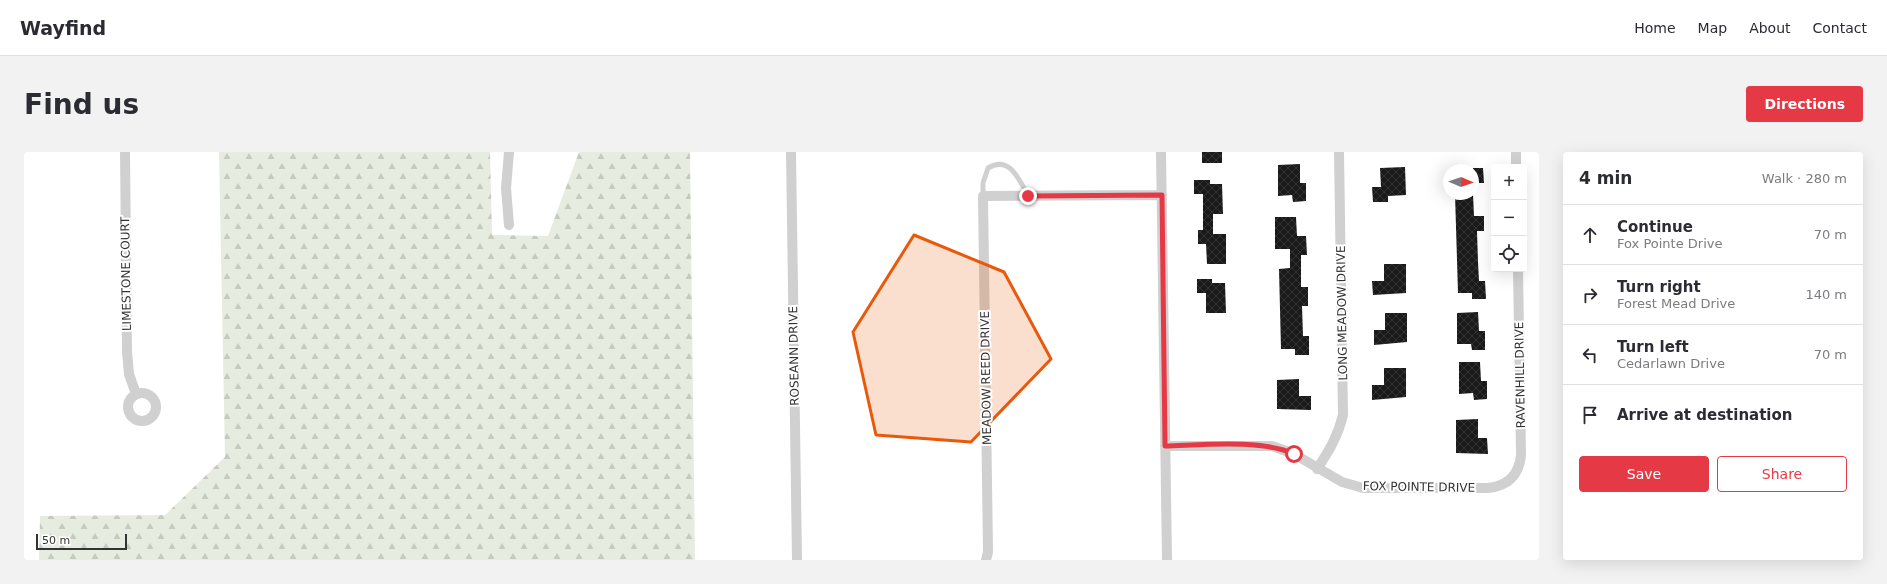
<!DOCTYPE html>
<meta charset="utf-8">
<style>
:root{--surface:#fff;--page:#f2f2f3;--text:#2b2b33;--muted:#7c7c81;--line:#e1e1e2;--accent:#e63946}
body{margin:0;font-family:"DejaVu Sans",sans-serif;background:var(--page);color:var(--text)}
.controls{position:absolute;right:12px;top:12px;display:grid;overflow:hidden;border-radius:4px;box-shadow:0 4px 16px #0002}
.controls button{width:36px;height:36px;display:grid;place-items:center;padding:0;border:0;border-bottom:1px solid var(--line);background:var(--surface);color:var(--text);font:20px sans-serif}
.compass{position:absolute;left:1419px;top:12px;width:36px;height:36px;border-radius:50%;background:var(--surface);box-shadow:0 4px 16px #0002;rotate:92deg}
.scale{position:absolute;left:12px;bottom:10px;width:91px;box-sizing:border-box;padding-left:4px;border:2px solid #333;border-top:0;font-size:11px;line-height:14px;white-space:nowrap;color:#333;-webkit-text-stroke:3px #fff;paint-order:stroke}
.stop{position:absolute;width:12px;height:12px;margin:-9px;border:3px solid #e63946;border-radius:50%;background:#fff}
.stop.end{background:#e63946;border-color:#fff;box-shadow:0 1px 4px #0008}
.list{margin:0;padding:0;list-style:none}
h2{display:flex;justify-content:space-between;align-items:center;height:52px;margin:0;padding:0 16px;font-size:17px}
h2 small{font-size:13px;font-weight:400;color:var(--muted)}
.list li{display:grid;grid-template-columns:26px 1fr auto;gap:12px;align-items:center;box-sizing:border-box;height:60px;padding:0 16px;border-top:1px solid var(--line)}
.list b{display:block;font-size:15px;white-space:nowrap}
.list p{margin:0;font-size:13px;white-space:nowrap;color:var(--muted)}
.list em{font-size:13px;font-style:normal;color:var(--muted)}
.actions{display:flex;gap:8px;padding:12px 16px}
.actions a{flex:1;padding:9px 0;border:1px solid var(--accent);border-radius:4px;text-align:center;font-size:14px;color:var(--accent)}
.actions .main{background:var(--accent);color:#fff}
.icon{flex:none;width:22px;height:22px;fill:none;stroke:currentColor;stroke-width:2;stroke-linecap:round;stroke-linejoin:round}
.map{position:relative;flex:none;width:1515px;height:408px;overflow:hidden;border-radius:4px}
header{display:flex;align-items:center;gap:24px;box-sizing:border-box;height:56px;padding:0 20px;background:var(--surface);border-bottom:1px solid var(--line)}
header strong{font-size:19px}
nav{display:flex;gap:22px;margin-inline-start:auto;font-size:14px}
.intro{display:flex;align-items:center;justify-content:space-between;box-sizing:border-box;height:96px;padding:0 24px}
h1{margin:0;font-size:28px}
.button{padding:10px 18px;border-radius:4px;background:var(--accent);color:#fff;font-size:14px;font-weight:700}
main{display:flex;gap:24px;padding:0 24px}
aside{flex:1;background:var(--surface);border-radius:4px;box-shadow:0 4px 16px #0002}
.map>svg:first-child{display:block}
.forest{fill:url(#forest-firs)}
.building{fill:url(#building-cross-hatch)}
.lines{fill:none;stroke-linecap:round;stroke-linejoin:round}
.lane{stroke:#d0d0d0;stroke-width:5}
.street{stroke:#d0d0d0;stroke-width:10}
.route{stroke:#e63946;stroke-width:5}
.marked{fill:#e8590c;fill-opacity:0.2;stroke:#e8590c;stroke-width:3;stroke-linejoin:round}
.labels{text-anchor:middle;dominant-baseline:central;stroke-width:4;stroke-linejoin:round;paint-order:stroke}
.street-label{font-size:12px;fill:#333;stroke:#fff}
</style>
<header>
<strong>Wayfind</strong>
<nav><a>Home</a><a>Map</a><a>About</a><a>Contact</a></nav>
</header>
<div class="intro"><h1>Find us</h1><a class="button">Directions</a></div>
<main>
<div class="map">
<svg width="1515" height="408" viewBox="0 0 1515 408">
<defs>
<pattern id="forest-firs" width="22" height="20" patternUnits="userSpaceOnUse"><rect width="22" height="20" fill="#e6ecdf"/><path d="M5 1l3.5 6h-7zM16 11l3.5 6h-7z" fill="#c6cbc0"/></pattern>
<pattern id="building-cross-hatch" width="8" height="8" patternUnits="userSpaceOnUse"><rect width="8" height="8" fill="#1a1a1a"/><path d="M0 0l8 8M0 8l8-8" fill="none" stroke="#333"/></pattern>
</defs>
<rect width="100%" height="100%" fill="#fff"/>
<path class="forest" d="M195,0h271l2,83 56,1 31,-84h111l5,408h-656l1,-44 125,-1 60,-58z"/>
<path class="building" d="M1178,0h20v11h-20z
M1276,12v19h6v18l-13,1 -1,-7 -14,1v-31z
M1381,15l1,28 -18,1v6h-15l-1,-15h9l-1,-19z
M1449,16h10l1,15h-11z
M1170,28h16v4h12l1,30h-10v20h13v30h-19l-1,-20h-8v-14h5v-36h-9z
M1431,42h18l1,22h10v15h-7l1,31 1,19h6l1,18h-14v-6h-14z
M1251,65h21l1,19h9l1,19h-6v32h7v19h-6l1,30h6v19h-14v-6h-14l-2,-80 11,-1v-19h-15z
M1360,112h22v29l-33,2 -1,-14h12z
M1173,127h15v4h13l1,30h-20v-20h-9z
M1454,160l1,19h6v19h-13l-1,-6h-14v-31z
M1361,161h22v29l-33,3v-15h11z
M1435,210h21l1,19h6v18l-13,1 -1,-7 -14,1z
M1360,216h22v29l-34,3v-15h12z
M1275,227v17h12v14l-34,-1v-29z
M1454,267v19h9l1,16 -32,-1v-33z"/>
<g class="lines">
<path class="lane" d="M959,44v-13l5,-15c22,-13 31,12 40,27"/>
<path class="street" d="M101,0l2,200 2,22 7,20
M485,0l-3,36 3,37
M767,0l6,408
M1137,0l6,408
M1492,0v15
M104 255a14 14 0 1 1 28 0a14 14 0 1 1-28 0Z
M1141,294h107l22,8 48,28 21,6h125c20,-2 31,-13 33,-33l-3,-186
M1293,317c12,-18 21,-33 26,-54l-4,-263
M962,408l2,-8 -5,-356 179,-1"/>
</g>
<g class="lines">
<path class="route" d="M1004,44l134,-1 3,251c37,-1 97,-7 129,8"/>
</g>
<path class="marked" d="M890,83l90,37 47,87 -80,83 -95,-7 -23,-103z"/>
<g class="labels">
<g class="street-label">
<text transform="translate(102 122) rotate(-91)">LIMESTONE COURT</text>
<text transform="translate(1318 161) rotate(-91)">LONG MEADOW DRIVE</text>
<text transform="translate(770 204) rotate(-91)">ROSEANN DRIVE</text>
<text transform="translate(1496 223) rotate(-91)">RAVENHILL DRIVE</text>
<text transform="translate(962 226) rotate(-91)">MEADOW REED DRIVE</text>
<text transform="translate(1395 335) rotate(1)">FOX POINTE DRIVE</text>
</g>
</g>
</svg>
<div class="controls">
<button>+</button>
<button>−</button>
<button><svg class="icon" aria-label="locate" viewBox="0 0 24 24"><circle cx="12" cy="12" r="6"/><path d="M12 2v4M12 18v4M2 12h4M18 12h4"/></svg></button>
</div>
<svg class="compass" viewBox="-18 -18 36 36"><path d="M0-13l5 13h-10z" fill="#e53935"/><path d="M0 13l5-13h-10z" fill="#7c7c81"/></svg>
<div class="scale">50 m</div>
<div class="stop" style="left:1270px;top:302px"></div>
<div class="stop end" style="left:1004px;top:44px"></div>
</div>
<aside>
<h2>4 min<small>Walk · 280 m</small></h2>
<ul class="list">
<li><svg class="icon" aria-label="ahead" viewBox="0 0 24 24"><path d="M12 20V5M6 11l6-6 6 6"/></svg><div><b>Continue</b><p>Fox Pointe Drive</p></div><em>70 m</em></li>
<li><svg class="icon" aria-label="right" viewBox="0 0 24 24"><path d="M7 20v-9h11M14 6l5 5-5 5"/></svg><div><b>Turn right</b><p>Forest Mead Drive</p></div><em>140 m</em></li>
<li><svg class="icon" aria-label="left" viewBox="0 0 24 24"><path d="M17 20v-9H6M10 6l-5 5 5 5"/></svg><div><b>Turn left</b><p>Cedarlawn Drive</p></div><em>70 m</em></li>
<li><svg class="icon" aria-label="arrive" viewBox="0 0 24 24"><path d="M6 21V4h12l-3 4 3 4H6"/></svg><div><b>Arrive at destination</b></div></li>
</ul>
<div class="actions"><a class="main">Save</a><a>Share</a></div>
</aside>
</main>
